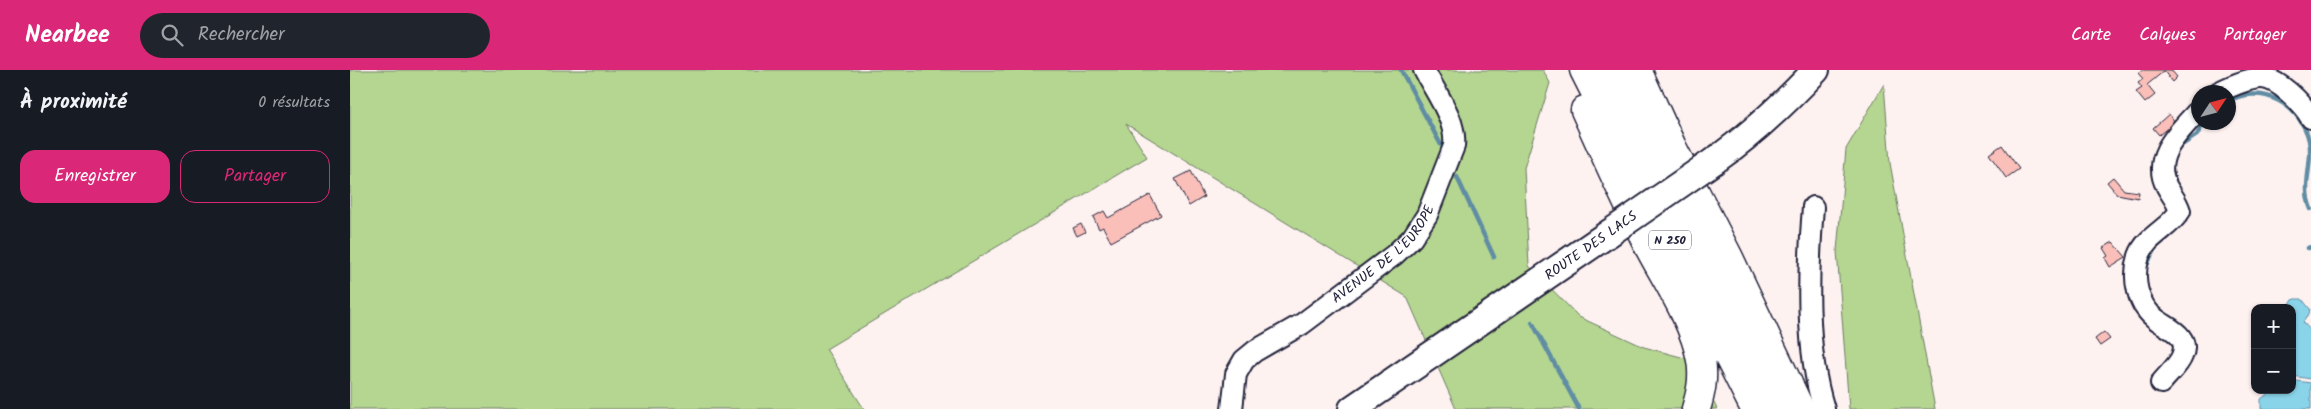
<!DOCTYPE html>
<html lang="fr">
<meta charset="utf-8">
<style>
:root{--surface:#171b24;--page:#20242c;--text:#f1f3f6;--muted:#9ea1a6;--line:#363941;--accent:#db2777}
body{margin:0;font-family:Kalam,sans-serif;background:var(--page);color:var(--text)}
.controls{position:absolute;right:15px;bottom:15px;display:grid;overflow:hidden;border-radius:10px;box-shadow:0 1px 4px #0004}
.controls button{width:45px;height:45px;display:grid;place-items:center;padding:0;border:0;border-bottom:1px solid var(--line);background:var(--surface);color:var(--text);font:25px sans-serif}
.compass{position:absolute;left:1841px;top:15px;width:45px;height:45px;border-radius:50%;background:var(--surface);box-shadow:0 1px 4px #0004;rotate:54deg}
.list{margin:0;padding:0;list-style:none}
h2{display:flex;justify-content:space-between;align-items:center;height:65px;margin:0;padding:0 20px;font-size:21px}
h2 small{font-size:16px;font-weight:400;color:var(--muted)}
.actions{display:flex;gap:10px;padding:15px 20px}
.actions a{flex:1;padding:11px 0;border:1px solid var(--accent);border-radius:15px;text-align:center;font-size:18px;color:var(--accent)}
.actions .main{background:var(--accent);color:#fff}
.icon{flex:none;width:28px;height:28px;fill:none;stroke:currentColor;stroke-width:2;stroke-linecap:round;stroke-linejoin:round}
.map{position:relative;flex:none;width:1961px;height:339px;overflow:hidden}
header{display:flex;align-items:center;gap:30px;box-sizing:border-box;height:70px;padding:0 25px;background:var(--accent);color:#fff}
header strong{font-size:24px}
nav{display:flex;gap:28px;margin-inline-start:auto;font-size:18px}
.search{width:350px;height:45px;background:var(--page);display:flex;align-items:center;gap:12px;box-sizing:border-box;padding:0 18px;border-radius:28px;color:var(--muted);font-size:19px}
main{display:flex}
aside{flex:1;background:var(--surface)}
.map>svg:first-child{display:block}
.green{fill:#b5d690;stroke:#6c7c66}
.water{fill:#8ad4ea;stroke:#608da4}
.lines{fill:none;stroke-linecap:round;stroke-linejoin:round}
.stream{stroke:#608da4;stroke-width:4.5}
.building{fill:#fbbfb9;stroke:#22223b}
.minor-casing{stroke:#22223b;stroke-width:24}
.major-casing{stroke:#22223b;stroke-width:30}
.highway-casing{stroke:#22223b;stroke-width:31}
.minor{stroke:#fff;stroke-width:20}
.major{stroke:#fff;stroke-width:26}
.highway{stroke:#fff;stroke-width:28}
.major-bridge-casing{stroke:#22223b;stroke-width:30;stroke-linecap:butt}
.major-bridge{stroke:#fff;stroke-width:26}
.labels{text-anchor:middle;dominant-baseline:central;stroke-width:4;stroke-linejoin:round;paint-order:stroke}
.shield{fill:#fff;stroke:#646476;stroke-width:1}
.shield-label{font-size:12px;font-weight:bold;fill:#22223b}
.street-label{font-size:14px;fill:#22223b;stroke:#fff}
</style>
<header>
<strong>Nearbee</strong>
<div class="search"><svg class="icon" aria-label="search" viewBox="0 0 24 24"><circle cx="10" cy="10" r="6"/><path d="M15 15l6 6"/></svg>Rechercher</div>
<nav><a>Carte</a><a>Calques</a><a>Partager</a></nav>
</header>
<main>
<aside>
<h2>À proximité<small>0 résultats</small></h2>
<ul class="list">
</ul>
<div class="actions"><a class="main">Enregistrer</a><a>Partager</a></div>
</aside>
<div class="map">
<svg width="1961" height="339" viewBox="0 0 1961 339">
<rect width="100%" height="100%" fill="#fef2f1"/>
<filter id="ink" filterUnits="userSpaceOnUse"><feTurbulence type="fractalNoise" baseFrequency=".02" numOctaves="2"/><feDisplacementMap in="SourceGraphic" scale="10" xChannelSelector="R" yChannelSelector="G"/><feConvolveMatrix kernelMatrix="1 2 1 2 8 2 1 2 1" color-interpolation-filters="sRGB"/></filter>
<g filter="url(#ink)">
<path class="green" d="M0,0h1193l7,13 -26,85 5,98 50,51 65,30 48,13 25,49h-261l-49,-112 -281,-173 21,33 -321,192 38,60h-514z
M1534,14l6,79 45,246h-86l-12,-158 9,-102z"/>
<path class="water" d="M1944,229h8l8,10 -1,5 -6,8 8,9v48l-19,-3v-68h-6z
M1947,311l14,2v26h-50v-10l12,-9h19v-8z"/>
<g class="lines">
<path class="stream" d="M1051,0l40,75
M1878,31c15,-8 34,-9 49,-1 17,8 32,28 33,48 1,22 -8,40 1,61
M1829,77l18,-12 7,-13
M1107,107l37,80
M1958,178l3,-1
M1797,195l8,-18
M1182,252l47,87"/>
</g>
<path class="building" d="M1793,0h28l6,7 -5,5 -8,-11 -17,14 8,10 -10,8 -9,-11 6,-4 -4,-5 5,-4 -5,-6z
M1819,44l6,8 -16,13 -6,-7z
M1652,75l17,24 -13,9 -17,-24z
M841,101l13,26 -15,9 -14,-27z
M1763,107l11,13 15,2 -1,6 -21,-4 -10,-12z
M800,125l11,20 -50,27 -8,-15 -4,2 -6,-12 11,-6 4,7z
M731,154l4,8 -8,4 -4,-8z
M1763,172l13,15 -16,10 -5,-9 3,-2 -5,-8z
M1754,262l6,7 -10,7 -5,-7z"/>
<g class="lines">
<g class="minor-casing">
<g id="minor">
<path d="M1869,22c12,-6 27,-13 41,-14 17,-1 43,26 51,40"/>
<path d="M1463,137c-5,63 -8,142 11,202"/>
<path d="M1811,313c6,-8 18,-18 21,-27 9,-21 -15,-28 -26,-37 -19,-14 -24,-41 -17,-63 7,-20 30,-27 41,-45 -3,-10 -8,-15 -13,-24 -17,-30 13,-56 31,-76"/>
<path id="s1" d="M882,339l4,-35 8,-14 11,-9 47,-27 92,-69 18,-17 15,-23 27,-69c3,-26 -19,-54 -30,-76"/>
</g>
</g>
<g class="major-casing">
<path id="major" d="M1364,91c37,-26 71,-58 102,-91
M1002,339l259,-177"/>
</g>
<g class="highway-casing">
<path id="highway" d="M1234,0l171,339
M1258,0l170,339
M1287,0l35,77 57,111 71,151
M1235,40c21,47 42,93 65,139 18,34 44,72 51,111 3,18 0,32 -5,49"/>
</g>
<use href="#minor" class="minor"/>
<use href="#major" class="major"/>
<use href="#highway" class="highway"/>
<g class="major-bridge-casing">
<path id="major-bridge" d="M1261,162l103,-71"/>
</g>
<use href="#major-bridge" class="major-bridge"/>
</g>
</g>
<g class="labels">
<rect class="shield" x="1299" y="160.5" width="42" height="19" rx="4"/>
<g class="shield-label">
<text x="1320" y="170">N 250</text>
</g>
<g class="street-label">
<text transform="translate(1241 176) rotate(-35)">ROUTE DES LACS</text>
<text stroke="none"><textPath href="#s1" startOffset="228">AVENUE DE L'EUROPE</textPath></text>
</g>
</g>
</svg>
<div class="controls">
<button>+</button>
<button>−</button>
</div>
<svg class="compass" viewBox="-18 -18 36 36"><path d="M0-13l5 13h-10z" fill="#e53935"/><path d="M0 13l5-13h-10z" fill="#9ea1a6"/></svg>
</div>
</main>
